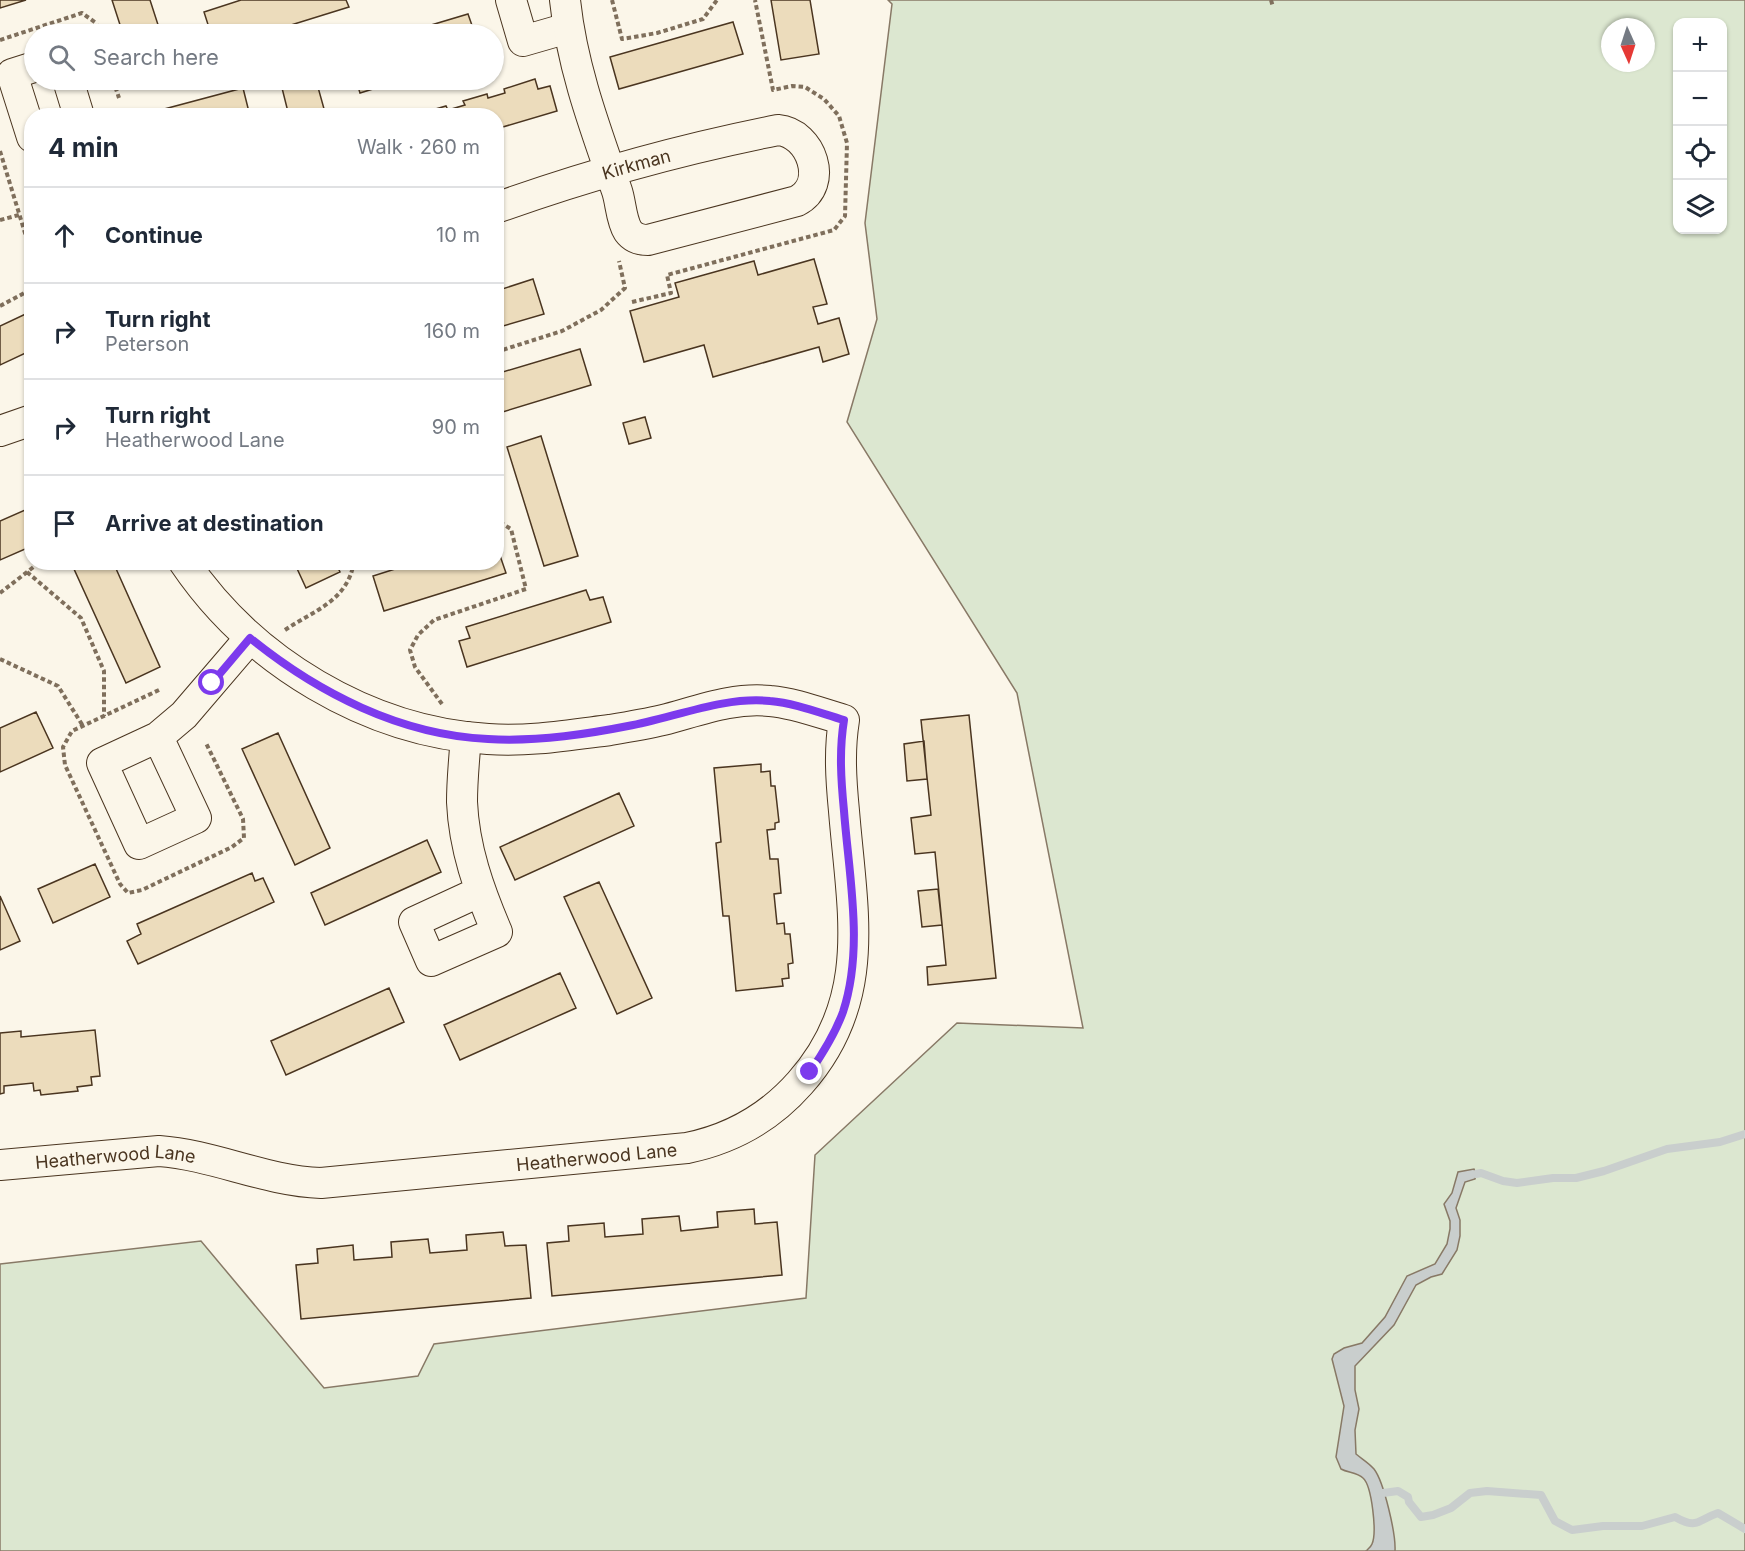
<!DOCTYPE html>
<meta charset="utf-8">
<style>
:root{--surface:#fff;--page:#f6f6f7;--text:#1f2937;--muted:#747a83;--line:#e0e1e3}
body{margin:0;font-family:Inter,sans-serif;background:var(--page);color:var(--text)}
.controls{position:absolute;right:18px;top:18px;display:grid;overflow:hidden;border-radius:12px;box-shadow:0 2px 4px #0004}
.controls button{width:54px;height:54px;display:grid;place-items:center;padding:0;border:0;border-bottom:2px solid var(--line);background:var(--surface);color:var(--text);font:30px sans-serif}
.compass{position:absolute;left:1601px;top:18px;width:54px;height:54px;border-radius:50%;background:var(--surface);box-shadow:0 2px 4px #0004;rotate:177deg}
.stop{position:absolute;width:18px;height:18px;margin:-14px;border:4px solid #7c3aed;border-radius:50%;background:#fff}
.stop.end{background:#7c3aed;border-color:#fff;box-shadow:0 2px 6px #0008}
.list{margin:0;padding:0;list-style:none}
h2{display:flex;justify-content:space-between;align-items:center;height:78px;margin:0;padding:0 24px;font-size:26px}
h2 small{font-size:20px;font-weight:400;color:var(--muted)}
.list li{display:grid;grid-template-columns:39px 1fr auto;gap:18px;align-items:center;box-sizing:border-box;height:96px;padding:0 24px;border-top:2px solid var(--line)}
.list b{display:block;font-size:22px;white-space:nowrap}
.list p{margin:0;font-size:20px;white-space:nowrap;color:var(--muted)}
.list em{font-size:20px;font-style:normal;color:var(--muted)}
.icon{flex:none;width:33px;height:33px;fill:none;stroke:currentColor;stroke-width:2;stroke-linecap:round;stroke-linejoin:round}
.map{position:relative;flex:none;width:1745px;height:1551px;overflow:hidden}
.search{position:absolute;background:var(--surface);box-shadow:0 2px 4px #0004;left:24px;top:24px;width:480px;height:66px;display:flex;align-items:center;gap:15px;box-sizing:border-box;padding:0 21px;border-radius:33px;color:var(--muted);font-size:22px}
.panel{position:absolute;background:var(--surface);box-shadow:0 2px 4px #0004;left:24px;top:108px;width:480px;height:462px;border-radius:24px}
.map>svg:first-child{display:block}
.green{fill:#dce7d0;stroke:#887966;stroke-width:1.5;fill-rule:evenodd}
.water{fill:#c9cecd;stroke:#887966;stroke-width:1.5}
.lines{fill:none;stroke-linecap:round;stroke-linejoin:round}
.stream{stroke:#c9cecd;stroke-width:8}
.building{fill:#ecdcbc;stroke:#4a3520;stroke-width:1.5}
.minor-casing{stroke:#4a3520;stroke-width:32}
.path{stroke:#7f6f5c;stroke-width:4;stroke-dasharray:4.5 3;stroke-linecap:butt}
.minor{stroke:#fbf6e9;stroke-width:30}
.route{stroke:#7c3aed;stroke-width:8}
.labels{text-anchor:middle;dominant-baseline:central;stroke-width:4.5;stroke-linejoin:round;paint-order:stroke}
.street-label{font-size:18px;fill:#4a3520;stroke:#fbf6e9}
</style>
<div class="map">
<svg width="1745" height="1551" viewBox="0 0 1745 1551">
<rect width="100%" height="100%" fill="#fbf6e9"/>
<path class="green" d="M888,0h857v1551h-1745v-287l201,-23 123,147 94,-12 16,-32 372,-46 9,-143 142,-132 126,5 -66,-335 -170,-271 30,-103 -12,-96 27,-219zM1678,22h44v208h-44zM1610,27h36v36h-36z"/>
<path class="water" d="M1474,1169l2,5 -1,5 -10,3 -9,26 4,12v16l-3,14 -15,24 -11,3 -15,8 -22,40 -39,41v24l4,19 -4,21 1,24c6,5 13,9 18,15 10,13 22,65 21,82h-29c2,-2 5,-4 6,-7 5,-11 0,-58 -9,-66 -6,-6 -15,-5 -22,-9l-5,-12 8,-51 -12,-47 2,-5 10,-6 18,-5 23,-26 22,-41 28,-12 12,-20 3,-15v-8l-6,-17 8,-11 6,-21z"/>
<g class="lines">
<path class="stream" d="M1476,1174l5,-1 22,8 14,2 36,-5h23l28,-7 63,-22 53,-7 25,-8
M1383,1493l15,-2 10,6 1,5 12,15 12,-2 18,-7 19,-15 17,-2 54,4 14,26 17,9 31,-4h39l33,-9c23,13 22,3 43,-4l27,16"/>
</g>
<path class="building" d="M0,0h26l-26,8z
M112,0h38l11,34h-38z
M241,0h105l3,7 -87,27h-35l-1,-2 -15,2 -7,-22z
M771,0h39l9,54 -38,6z
M468,14l7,20h-74z
M733,22l10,32 -124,35 -9,-32z
M535,79l3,10 12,-3 7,25 -61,18v-13l-81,-1 31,-9 2,4 17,-5 -2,-4 24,-7 1,4 17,-5 -1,-4z
M280,80h36l10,36h-37z
M356,80h46l-42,13z
M243,88l7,28h-112z
M814,259l13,45 -14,3 5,17 21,-6 10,36 -26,8 -4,-15 -106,30 -9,-32 -60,17 -14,-51 49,-14 -4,-14 79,-22 4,14z
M533,279l11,35 -48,14v-37z
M32,311v39l-32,15v-39z
M580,349l11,36 -95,29v-40z
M645,417l6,21 -22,6 -6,-21z
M541,436l37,120 -34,10 -37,-119z
M32,507v39l-32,14v-39z
M496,544l10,29 -122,38 -11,-35 44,-14h79z
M88,562h25l47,105 -34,16 -52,-114z
M294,562h41l5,10 -34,16z
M586,590l4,10 13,-3 8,25 -144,45 -8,-26 11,-3 -4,-11z
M36,712l17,36 -53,24v-44z
M969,715l27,263 -68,7 -1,-18 19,-2 -11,-113 -20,2 -4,-36 20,-3 -10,-95z
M278,733l52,115 -35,17 -53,-116z
M924,741l3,38 -20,2 -3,-37z
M761,764v8l9,-1 1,15h4l4,36 -4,1v6l-8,1 3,29h8l3,34 -7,1 3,30 7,-1 1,11h5l3,29 -5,1 1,14 -7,1 1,7 -47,5 -7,-75h-6l-7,-73 5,-1 -7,-74z
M619,793l15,33 -119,54 -15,-33z
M427,840l14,32 -116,53 -14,-32z
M95,864l15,33 -57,26 -15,-34z
M252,873l3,8 8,-3 11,24 -136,62 -11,-23 14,-7 -4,-10z
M599,882l53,116 -35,16 -53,-117z
M938,889l4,36 -20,2 -4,-36z
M0,896l20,45 -20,9z
M560,973l16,35 -116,52 -16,-35z
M389,988l15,34 -118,53 -15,-34z
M95,1030l5,46 -9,1 1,8 -15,2 1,4 -37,4 -1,-5 -6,1 -1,-8 -29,3v7l-4,1v-61l21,-2v6z
M754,1209l1,15 22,-2 5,53 -230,21 -5,-53 22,-2 -1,-15 36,-3 1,14 38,-3 -1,-15 37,-3 2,15 37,-4 -1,-15z
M503,1232l2,14 21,-1 5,53 -230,21 -5,-54 22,-2 -1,-14 36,-4 1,15 38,-3 -1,-15 37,-3 2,14 37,-3 -1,-15z"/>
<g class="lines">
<g class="minor-casing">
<g id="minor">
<path d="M511,0l12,41 45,-13"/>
<path d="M68,80l11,36"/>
<path d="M32,137l-20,-63 22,-7"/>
<path id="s1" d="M496,208c92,-33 186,-59 282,-78 34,3 51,55 19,71l-149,39c-8,0 -15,-2 -20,-9 -7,-11 -7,-28 -11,-40 -22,-63 -45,-124 -52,-191"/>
<path d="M0,431l32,-11"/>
<path d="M158,737l38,81 -57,26 -37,-81 56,-26 26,-22 66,-77"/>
<path d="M466,737c-2,22 -4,44 -4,65 2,46 17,88 35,130l-66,29 -17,-39 65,-30"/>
<path id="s2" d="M0,1165l159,-14c55,4 106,30 162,32l366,-35c44,-9 83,-31 113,-65 74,-83 52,-172 44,-272 -3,-31 -5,-60 0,-91 -24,-7 -49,-17 -74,-19 -37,-4 -72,10 -107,19 -17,4 -35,7 -53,10 -40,5 -82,12 -122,9 -120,-7 -237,-78 -304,-177"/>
</g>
</g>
<path class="path" d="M612,0l10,39 35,-6 46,-14 14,-19
M1271,0l2,7
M0,40l82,-27 14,10 4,11
M113,80l6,18
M0,151l32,105
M0,220l19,-5
M632,302l39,-9 -4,-18 167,-45 11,-14 2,-73 -8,-27 -15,-17 -19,-12 -13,-1 -19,4 -18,-90
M0,306l30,-16 2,-7
M496,352l66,-21 39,-21 24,-22 -6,-27
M27,572l54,46 23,53v45
M0,593l40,-31
M285,630c29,-20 62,-28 69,-68
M0,659l58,27 25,40
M159,690l-87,41 -9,16 2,18 55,119 8,9 14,-3 90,-43 12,-9 -1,-19 -37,-76
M442,704l-27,-37 -5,-17 8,-15 16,-15 92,-31 -15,-60 -15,-9"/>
<use href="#minor" class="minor"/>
</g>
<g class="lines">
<path class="route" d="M212,683l38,-45c68,55 150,97 238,101 47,3 95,-4 140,-13 45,-8 96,-30 142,-25 25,2 50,12 74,19 -5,31 -3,60 0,91 5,66 20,137 -1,201 -8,22 -20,41 -33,60"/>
</g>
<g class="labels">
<g class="street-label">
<text stroke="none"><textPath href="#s1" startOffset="147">Kirkman</textPath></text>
<text stroke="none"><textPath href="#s2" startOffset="602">Heatherwood Lane</textPath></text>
<text stroke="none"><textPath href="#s2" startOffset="116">Heatherwood Lane</textPath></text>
</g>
</g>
</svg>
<div class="controls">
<button>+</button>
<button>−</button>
<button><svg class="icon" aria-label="locate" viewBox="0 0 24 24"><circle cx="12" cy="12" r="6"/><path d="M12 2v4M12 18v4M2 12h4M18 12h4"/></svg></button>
<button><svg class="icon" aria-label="layers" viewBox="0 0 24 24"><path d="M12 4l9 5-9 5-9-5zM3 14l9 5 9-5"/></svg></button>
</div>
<svg class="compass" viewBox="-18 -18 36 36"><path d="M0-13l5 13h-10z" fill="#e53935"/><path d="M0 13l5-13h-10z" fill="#747a83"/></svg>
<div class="stop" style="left:212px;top:683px"></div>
<div class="stop end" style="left:810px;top:1072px"></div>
<div class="search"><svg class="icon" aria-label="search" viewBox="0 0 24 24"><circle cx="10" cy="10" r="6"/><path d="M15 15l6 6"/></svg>Search here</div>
<section class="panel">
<h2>4 min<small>Walk · 260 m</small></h2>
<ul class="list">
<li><svg class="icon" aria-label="ahead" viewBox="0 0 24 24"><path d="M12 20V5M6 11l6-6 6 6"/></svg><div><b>Continue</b></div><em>10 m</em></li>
<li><svg class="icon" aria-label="right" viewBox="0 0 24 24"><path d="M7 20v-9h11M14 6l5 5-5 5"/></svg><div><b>Turn right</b><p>Peterson</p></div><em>160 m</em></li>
<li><svg class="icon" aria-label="right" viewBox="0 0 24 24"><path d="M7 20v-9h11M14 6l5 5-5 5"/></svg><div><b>Turn right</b><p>Heatherwood Lane</p></div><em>90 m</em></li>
<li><svg class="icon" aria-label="arrive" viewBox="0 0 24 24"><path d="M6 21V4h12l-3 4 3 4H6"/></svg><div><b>Arrive at destination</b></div></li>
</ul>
</section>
</div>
